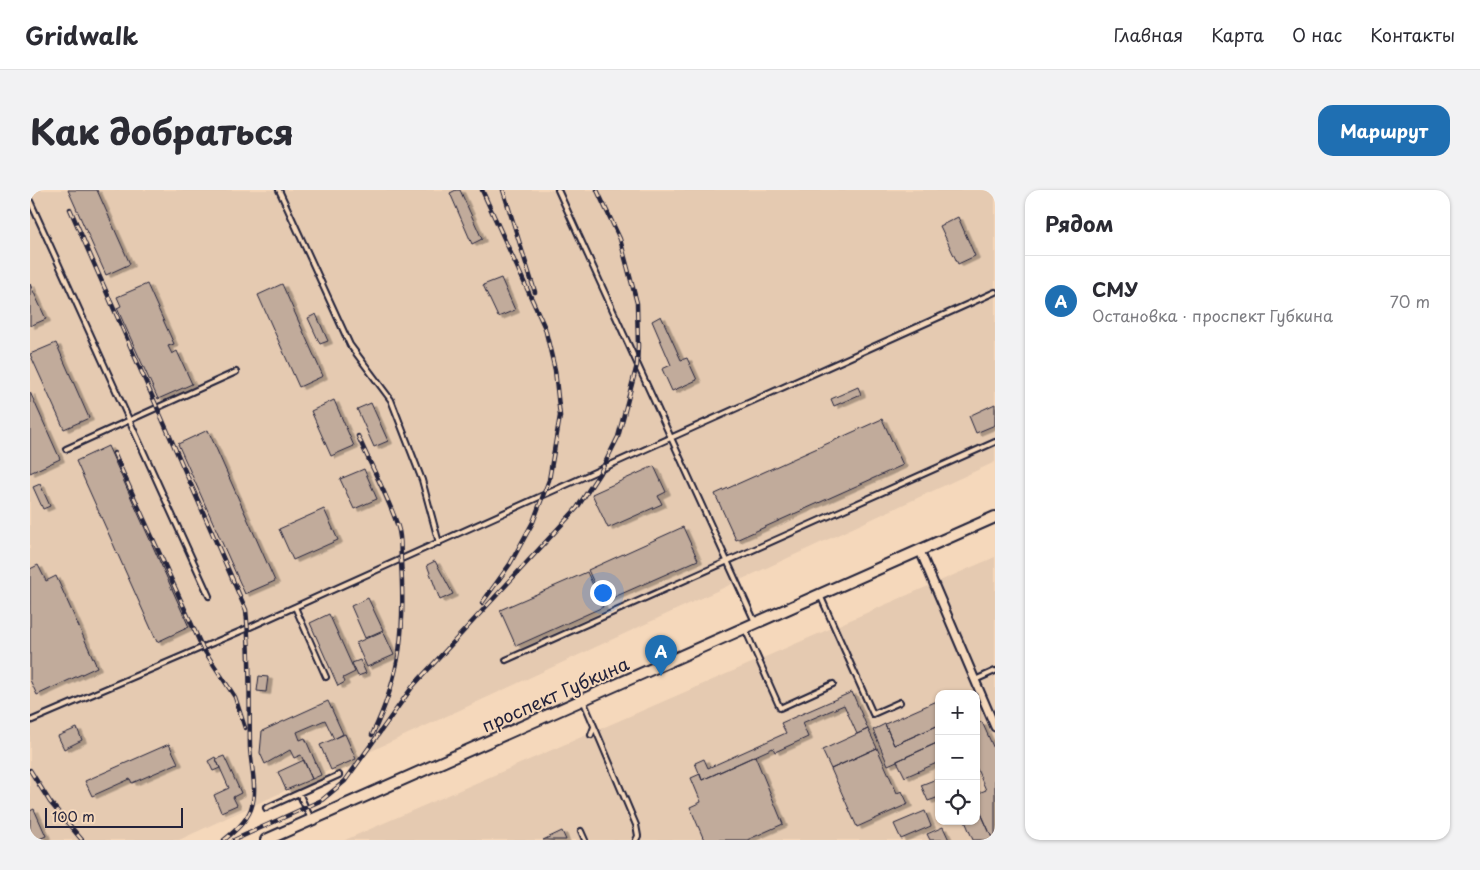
<!DOCTYPE html>
<html lang="ru">
<meta charset="utf-8">
<style>
:root{--surface:#fff;--page:#f2f2f3;--text:#2b2b33;--muted:#7c7c81;--line:#e1e1e2;--accent:#1f6fb2}
body{margin:0;font-family:"Playpen Sans",sans-serif;background:var(--page);color:var(--text)}
.controls{position:absolute;right:15px;bottom:15px;display:grid;overflow:hidden;border-radius:10px;box-shadow:0 1px 4px #0004}
.controls button{width:45px;height:45px;display:grid;place-items:center;padding:0;border:0;border-bottom:1px solid var(--line);background:var(--surface);color:var(--text);font:25px sans-serif}
.scale{position:absolute;left:15px;bottom:12px;width:138px;box-sizing:border-box;padding-left:5px;border:2px solid #22223b;border-top:0;font-size:14px;line-height:18px;white-space:nowrap;color:#22223b;-webkit-text-stroke:4px #f5d8bb;paint-order:stroke}
.you{position:absolute;left:572px;top:402px;width:18px;height:18px;margin:-12px;border:4px solid #fff;border-radius:50%;background:#1a73e8;box-shadow:0 0 0 8px #1a73e833}
.badge{display:grid;place-items:center;width:32px;height:32px;border-radius:50%;background:var(--accent);color:#fff;font-size:16px;font-weight:700}
.pin{position:absolute;translate:-50% -41px;filter:drop-shadow(0 1px 2px #0008)}
.pin::after{content:'';position:absolute;top:26px;width:18px;height:15px;background:inherit;clip-path:polygon(0 0,100% 0,50% 100%)}
.list{margin:0;padding:0;list-style:none}
h2{display:flex;justify-content:space-between;align-items:center;height:65px;margin:0;padding:0 20px;font-size:21px}
h2 small{font-size:16px;font-weight:400;color:var(--muted)}
.list li{display:grid;grid-template-columns:32px 1fr auto;gap:15px;align-items:center;box-sizing:border-box;height:90px;padding:0 20px;border-top:1px solid var(--line)}
.list b{display:block;font-size:19px;white-space:nowrap}
.list p{margin:0;font-size:16px;white-space:nowrap;color:var(--muted)}
.list em{font-size:16px;font-style:normal;color:var(--muted)}
.icon{flex:none;width:28px;height:28px;fill:none;stroke:currentColor;stroke-width:2;stroke-linecap:round;stroke-linejoin:round}
.map{position:relative;flex:none;width:965px;height:650px;overflow:hidden;border-radius:15px}
header{display:flex;align-items:center;gap:30px;box-sizing:border-box;height:70px;padding:0 25px;background:var(--surface);border-bottom:1px solid var(--line)}
header strong{font-size:24px}
nav{display:flex;gap:28px;margin-inline-start:auto;font-size:18px}
.intro{display:flex;align-items:center;justify-content:space-between;box-sizing:border-box;height:120px;padding:0 30px}
h1{margin:0;font-size:35px}
.button{padding:12px 22px;border-radius:15px;background:var(--accent);color:#fff;font-size:18px;font-weight:700}
main{display:flex;gap:30px;padding:0 30px}
aside{flex:1;background:var(--surface);border-radius:15px;box-shadow:0 1px 4px #0004}
.map>svg:first-child{display:block}
.built{fill:#e5cab1;fill-rule:evenodd}
.building{fill:#c1ab9b;stroke:#22223b;filter:url(#shadow)}
.lines{fill:none;stroke-linecap:round;stroke-linejoin:round}
.service-casing{stroke:#22223b;stroke-width:8}
.minor-casing{stroke:#22223b;stroke-width:11}
.secondary-casing{stroke:#22223b;stroke-width:14}
.service{stroke:#f5d8bb;stroke-width:4}
.minor{stroke:#f5d8bb;stroke-width:7}
.secondary{stroke:#f5d8bb;stroke-width:10}
.rail-casing{stroke:#22223b;stroke-width:4.5}
.rail{stroke:#f5d8bb;stroke-width:2.5;stroke-dasharray:8;stroke-linecap:butt}
.labels{text-anchor:middle;dominant-baseline:central;stroke-width:4;stroke-linejoin:round;paint-order:stroke}
.street-label{font-size:18px;fill:#22223b;stroke:#f5d8bb}
</style>
<header>
<strong>Gridwalk</strong>
<nav><a>Главная</a><a>Карта</a><a>О нас</a><a>Контакты</a></nav>
</header>
<div class="intro"><h1>Как добраться</h1><a class="button">Маршрут</a></div>
<main>
<div class="map">
<svg width="965" height="650" viewBox="0 0 965 650">
<defs>
<filter id="shadow"><feDropShadow dx="4.5" dy="2.5" stdDeviation="0" flood-color="#0004"/></filter>
</defs>
<rect width="100%" height="100%" fill="#f5d8bb"/>
<filter id="ink" filterUnits="userSpaceOnUse"><feTurbulence type="fractalNoise" baseFrequency=".02" numOctaves="2"/><feDisplacementMap in="SourceGraphic" scale="10" xChannelSelector="R" yChannelSelector="G"/><feConvolveMatrix kernelMatrix="1 2 1 2 8 2 1 2 1" color-interpolation-filters="sRGB"/></filter>
<g filter="url(#ink)">
<path class="built" d="M0,0h965v272l-816,378h-149z
M965,367v283h-650zM909,504h37v127h-37z"/>
<path class="building" d="M38,0h29l33,74 -24,11z
M426,0h4l22,49 -10,5 -22,-51z
M928,27l17,39 -17,8 -18,-38z
M471,88l14,32 -17,7 -15,-32z
M0,94l16,35 -16,7z
M117,94l27,60 -6,2 4,8 5,-3 15,33 -34,15 -41,-91 4,-2 -4,-9z
M252,94l41,92 -24,11 -41,-92z
M286,124l12,27 -8,3 -12,-26z
M631,126l20,44 6,-2 10,22 -25,11 -10,-22 9,-4 -19,-44z
M26,153l33,75 -25,11 -34,-75z
M828,197l3,7 -27,12 -3,-7z
M0,202l30,67 -30,14z
M304,210l20,46 -23,10 -20,-45z
M341,213l17,38 -14,6 -17,-38z
M965,214v21l-19,8 -7,-17z
M852,229l21,46 -167,75 -21,-46z
M178,240l67,151 -30,13 -67,-150z
M78,256l81,181 -32,15 -81,-181z
M624,276l12,26 -8,4 4,8 -54,24 -16,-34z
M334,279l13,30 -23,10 -14,-30z
M10,294l10,22 -7,3 -10,-22z
M294,319l14,31 -45,20 -14,-31z
M653,337l15,33 -95,42 -15,-32z
M405,371l18,33 -13,6 -13,-35z
M8,375l8,16 10,-5 41,91 -60,28 -7,-15v-111z
M557,382l16,35 -87,39 -16,-36z
M338,408l15,32 -18,8 -14,-32z
M299,424l26,58 -12,6 2,4 -7,4 -28,-63z
M353,441l11,24 -27,12 -11,-24z
M330,470l6,13 -8,3 -6,-13z
M229,486l9,1 -2,15 -9,-1z
M822,502l16,37 -11,5 -13,-29 -42,18 6,14 -33,15 -2,-4 -71,32 -7,-17 9,-4 4,9 78,-35 -5,-10z
M298,511l15,33 -9,5 -9,-19 -28,12 3,8 5,-2 16,37 -9,4 -11,-24 -7,3 -4,-8 -25,14 -5,-11 2,-22z
M907,511l2,24 -45,20 -9,-21z
M952,532l13,29v89h-2l-13,-29h-4v-17l10,-4 -10,-23v-44z
M855,534l9,21 45,-20v17l-51,23 -15,-35z
M47,538l5,12 -18,9 -6,-13z
M838,539l9,19 -46,21 -9,-19z
M315,544l11,25 -25,11 -11,-25z
M909,552v20l-34,15 -8,-16z
M139,554l9,19 -46,20 -2,-4 -38,17 -7,-15z
M847,558l20,45 5,-2 6,13 -51,23 -26,-58z
M194,566l17,37 -8,4 4,8 -16,7 -7,-17 15,-7 -13,-29z
M725,566l28,68 -36,16h-43l-14,-33 11,-5 -10,-24 9,-4 2,6z
M185,567l5,11 -7,3 -5,-10z
M274,570l8,19 -26,11 -8,-18z
M909,588v19l-11,4 -7,-16z
M4,619l12,27 -9,4h-7v-29z
M895,621l6,15 -30,13 -7,-15z
M950,621l13,29h-20l-8,-19h11v-8z
M913,637l6,13h-19l-3,-6z
M532,641l4,9h-23z"/>
<g class="lines">
<g class="service-casing">
<path id="service" d="M249,0l71,155 41,55 31,80 17,63
M528,0l197,432
M0,11l179,395
M36,259l170,-77
M790,405l53,119 27,-12
M265,417l31,70
M715,439l35,79 53,-24
M476,470l489,-218
M945,490l20,-9
M553,510l53,125 2,11 -2,4
M0,531l218,-93 747,-336
M561,545l3,-8
M269,603l12,26
M236,618l73,-33
M551,641l4,9"/>
</g>
<g class="minor-casing">
<path id="minor" d="M890,361l75,176"/>
</g>
<g class="secondary-casing">
<path id="secondary" d="M236,650l729,-323"/>
</g>
<use href="#service" class="service"/>
<use href="#minor" class="minor"/>
<use href="#secondary" class="secondary"/>
<g class="rail-casing">
<path id="rail" d="M473,0l32,102
M40,19l176,401c5,45 3,91 4,138 1,19 8,42 1,61 -5,13 -16,22 -27,31
M328,246c13,30 30,60 40,91 4,12 2,22 3,34 4,67 1,112 -29,174
M84,263l88,194 33,50 10,31
M452,413l28,-39 23,-42 16,-42 11,-64 -5,-46 -10,-42 -63,-138
M0,580l20,32 32,38
M204,650l88,-40 23,-19 68,-95 164,-178 24,-37 17,-34 19,-72 1,-19 -1,-43 -17,-64 -23,-49"/>
</g>
<use href="#rail" class="rail"/>
</g>
</g>
<g class="labels">
<g class="street-label">
<text transform="translate(525 504) rotate(-24)">проспект Губкина</text>
</g>
</g>
</svg>
<div class="controls">
<button>+</button>
<button>−</button>
<button><svg class="icon" aria-label="locate" viewBox="0 0 24 24"><circle cx="12" cy="12" r="6"/><path d="M12 2v4M12 18v4M2 12h4M18 12h4"/></svg></button>
</div>
<div class="scale">100 m</div>
<div class="you"></div>
<div class="pin badge" style="left:631px;top:486px">A</div>
</div>
<aside>
<h2>Рядом<small></small></h2>
<ul class="list">
<li><span class="badge">A</span><div><b>СМУ</b><p>Остановка · проспект Губкина</p></div><em>70 m</em></li>
</ul>
</aside>
</main>
